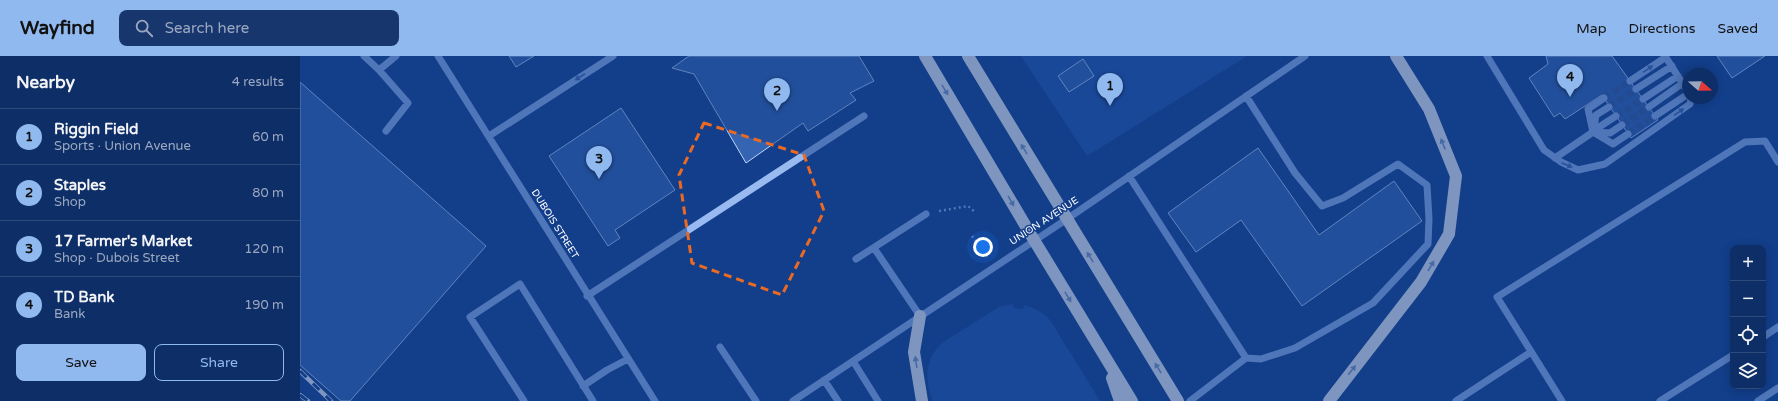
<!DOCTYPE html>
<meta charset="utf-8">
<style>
:root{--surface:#0e2e68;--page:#17366e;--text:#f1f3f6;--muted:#9ba8c0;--line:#2e4a7c;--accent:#90b9f0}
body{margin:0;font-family:"Varela Round",sans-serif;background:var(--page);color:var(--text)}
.controls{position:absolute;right:12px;bottom:12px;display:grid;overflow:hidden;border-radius:8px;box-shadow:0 2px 10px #0003}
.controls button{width:36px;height:36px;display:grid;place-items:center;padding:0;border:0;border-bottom:1px solid var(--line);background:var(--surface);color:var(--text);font:20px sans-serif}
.compass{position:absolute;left:1382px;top:12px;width:36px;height:36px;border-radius:50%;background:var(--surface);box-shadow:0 2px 10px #0003;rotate:110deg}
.you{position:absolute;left:683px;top:191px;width:14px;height:14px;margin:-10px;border:3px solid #fff;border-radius:50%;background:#1a73e8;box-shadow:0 0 0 6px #1a73e833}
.badge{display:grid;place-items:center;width:26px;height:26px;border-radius:50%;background:var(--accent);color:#111;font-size:13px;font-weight:700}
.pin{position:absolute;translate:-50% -33px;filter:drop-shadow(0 1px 2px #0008)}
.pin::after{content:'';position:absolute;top:21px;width:14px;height:12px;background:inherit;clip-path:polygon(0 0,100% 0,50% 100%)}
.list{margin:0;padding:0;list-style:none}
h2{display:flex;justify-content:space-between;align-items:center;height:52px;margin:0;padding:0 16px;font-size:17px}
h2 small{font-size:13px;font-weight:400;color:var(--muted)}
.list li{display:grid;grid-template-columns:26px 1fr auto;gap:12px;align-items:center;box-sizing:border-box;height:56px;padding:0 16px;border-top:1px solid var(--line)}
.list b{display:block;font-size:15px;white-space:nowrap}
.list p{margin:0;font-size:13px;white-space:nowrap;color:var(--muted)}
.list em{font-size:13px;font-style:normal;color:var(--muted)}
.actions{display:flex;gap:8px;padding:12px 16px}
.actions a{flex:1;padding:9px 0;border:1px solid var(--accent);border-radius:8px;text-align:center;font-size:14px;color:var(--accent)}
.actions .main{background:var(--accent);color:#111}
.icon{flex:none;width:22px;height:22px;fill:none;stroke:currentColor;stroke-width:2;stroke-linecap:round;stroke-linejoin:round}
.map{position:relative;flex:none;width:1478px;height:345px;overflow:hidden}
header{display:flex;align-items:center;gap:24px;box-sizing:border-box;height:56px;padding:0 20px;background:var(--accent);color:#111}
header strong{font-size:19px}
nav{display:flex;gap:22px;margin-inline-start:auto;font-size:14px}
.search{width:280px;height:36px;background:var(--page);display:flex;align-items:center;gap:10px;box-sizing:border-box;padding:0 14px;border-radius:8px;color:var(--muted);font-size:15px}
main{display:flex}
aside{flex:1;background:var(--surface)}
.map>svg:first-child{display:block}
.green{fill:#2456aa}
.building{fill:#3564b2;stroke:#c0d7fc}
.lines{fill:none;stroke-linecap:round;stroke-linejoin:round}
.minor-tunnel{stroke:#365b9c;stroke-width:7;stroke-dasharray:7 3.5;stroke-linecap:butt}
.path{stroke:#99baf1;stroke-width:2.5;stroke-dasharray:2 3;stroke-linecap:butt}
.minor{stroke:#99baf1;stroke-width:7}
.highway{stroke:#fff;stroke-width:12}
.rail-casing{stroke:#fff;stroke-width:4.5}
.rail{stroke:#123e8b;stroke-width:3;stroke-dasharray:9;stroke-linecap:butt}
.oneway{fill:#4169af}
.oneway2{fill:#889ec5}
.marked{fill:none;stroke:#ea6a24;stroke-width:3;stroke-dasharray:8 5;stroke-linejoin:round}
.labels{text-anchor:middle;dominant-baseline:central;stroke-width:3;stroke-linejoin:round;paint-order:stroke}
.street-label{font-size:10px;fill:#fff;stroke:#123e8b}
</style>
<header>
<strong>Wayfind</strong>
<div class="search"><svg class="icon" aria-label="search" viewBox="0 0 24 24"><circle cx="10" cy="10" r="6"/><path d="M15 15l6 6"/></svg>Search here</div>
<nav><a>Map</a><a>Directions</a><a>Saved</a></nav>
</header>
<main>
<aside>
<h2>Nearby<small>4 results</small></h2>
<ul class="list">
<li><span class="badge">1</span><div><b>Riggin Field</b><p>Sports · Union Avenue</p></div><em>60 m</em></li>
<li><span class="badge">2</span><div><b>Staples</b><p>Shop</p></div><em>80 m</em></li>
<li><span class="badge">3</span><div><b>17 Farmer's Market</b><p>Shop · Dubois Street</p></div><em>120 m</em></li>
<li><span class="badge">4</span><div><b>TD Bank</b><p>Bank</p></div><em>190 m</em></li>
</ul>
<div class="actions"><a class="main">Save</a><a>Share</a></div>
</aside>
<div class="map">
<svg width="1478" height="345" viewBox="0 0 1478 345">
<rect width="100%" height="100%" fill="#123e8b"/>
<path class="green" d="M721,0h226l-160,100z
M713,248l1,4 9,1 1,-4c11,3 18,7 26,15l50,81h-167c-9,-21 -8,-42 9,-58l57,-36z"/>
<path class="building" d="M209,0h25l-18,11z
M389,0h170l15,25 -24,12 6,7 -48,31 -5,-8 -57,40 -52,-89 -22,-6z
M1246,0h66l46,64 -27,18 -29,-43 -37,24 -5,-6 -6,4 -25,-39 19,-14z
M1417,0h48l-33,22z
M783,3l11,17 -25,16 -11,-16z
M0,26l186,164 -136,155h-9l-41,-36z
M321,52l54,82 -60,40 5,8 -12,8 -59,-90z
M958,92l61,87 75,-54 28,40 -120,85 -61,-86 -45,32 -28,-39z"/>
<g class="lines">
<path class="minor-tunnel" d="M1304,42l26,-17
M1309,51l27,-18
M1316,60l27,-17
M1322,69l27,-18
M1328,78l27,-18"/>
<path class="path" d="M639,155l29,-5 7,6
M672,180l15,21"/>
<path class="minor" d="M64,0l15,14 17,-14
M138,0l217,345
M1187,0l57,94 17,12 17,8 27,-6 85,-60 1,-6
M1365,0l23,36
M79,14l29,33 -22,28
M1330,25l36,-24
M1336,33l36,-23
M946,40l49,77 27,33 21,-8 55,-34 29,21 2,34 -1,25 -55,59 -78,45 -34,11 -15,-1
M1343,43l35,-23
M1349,51l34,-24
M1355,60l33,-22
M1294,71l2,-12 13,-8
M1293,75l23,-15
M1293,76l-5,-23 16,-11
M1295,76l15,1 12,-8
M189,80l124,-80
M1255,102l38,-26 20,12 15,-10
M829,120l117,182 -56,43
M574,192l46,68
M556,203l70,-45
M287,240l277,-180
M1463,281l15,-10
M420,291l36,54
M553,305l25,40
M524,324l14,21
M283,330l24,-16 21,-11
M224,345l-54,-84 50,-33 73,117
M493,345l274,-182 238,-163
M1156,345l75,-49
M1262,345l-65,-104 248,-155 20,-1 13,21
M1360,345l73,-46
M1458,345l20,-13"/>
<path class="highway" d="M625,0l109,184 98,161
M668,0l210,345
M620,260l-6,36 8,49
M812,322l8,23
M1029,345l92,-119 28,-48 7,-58 -27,-67 -33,-53"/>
<g class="rail-casing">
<path id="rail" d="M0,315l31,30
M0,339l8,6"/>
</g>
<use href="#rail" class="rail"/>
</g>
<defs><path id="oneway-solid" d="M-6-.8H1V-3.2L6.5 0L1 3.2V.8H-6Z"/></defs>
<g class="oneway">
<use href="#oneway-solid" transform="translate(1348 13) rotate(-34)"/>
<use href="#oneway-solid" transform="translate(280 21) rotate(147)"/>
<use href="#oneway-solid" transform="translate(1379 56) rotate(-35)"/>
<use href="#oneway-solid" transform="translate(1267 109) rotate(23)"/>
</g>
<g class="oneway2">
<use href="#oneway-solid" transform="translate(645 34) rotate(59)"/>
<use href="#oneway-solid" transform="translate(1143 88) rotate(-112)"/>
<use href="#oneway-solid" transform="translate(724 93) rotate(-121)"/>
<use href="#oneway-solid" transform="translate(711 145) rotate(60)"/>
<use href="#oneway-solid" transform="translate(790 201) rotate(-122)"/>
<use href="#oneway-solid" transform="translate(1131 210) rotate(-60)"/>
<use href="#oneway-solid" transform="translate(768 241) rotate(59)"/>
<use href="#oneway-solid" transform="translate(616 306) rotate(-99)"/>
<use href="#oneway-solid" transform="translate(858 312) rotate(-122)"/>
<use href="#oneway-solid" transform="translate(1052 314) rotate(-52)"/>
</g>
<path d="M0 0H1478V345H0ZM404,67l100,32 20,56 -42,84 -90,-32 -13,-88z" fill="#123e8b" fill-opacity=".55" fill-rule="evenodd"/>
<path class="marked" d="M404,67l100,32 20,56 -42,84 -90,-32 -13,-88z"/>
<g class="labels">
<g class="street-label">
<text transform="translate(744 165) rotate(-33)">UNION AVENUE</text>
<text transform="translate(255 168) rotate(58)">DUBOIS STREET</text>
</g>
</g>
</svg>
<div class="controls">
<button>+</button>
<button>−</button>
<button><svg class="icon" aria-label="locate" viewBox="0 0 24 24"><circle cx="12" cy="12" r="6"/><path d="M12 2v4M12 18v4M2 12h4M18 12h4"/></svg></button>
<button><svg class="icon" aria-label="layers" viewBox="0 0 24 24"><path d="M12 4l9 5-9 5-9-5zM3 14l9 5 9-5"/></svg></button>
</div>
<svg class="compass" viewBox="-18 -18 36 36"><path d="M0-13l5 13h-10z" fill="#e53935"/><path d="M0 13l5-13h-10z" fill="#9ba8c0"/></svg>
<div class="you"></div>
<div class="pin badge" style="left:810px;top:50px">1</div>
<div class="pin badge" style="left:477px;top:55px">2</div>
<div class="pin badge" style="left:299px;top:123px">3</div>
<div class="pin badge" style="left:1270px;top:41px">4</div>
</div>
</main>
